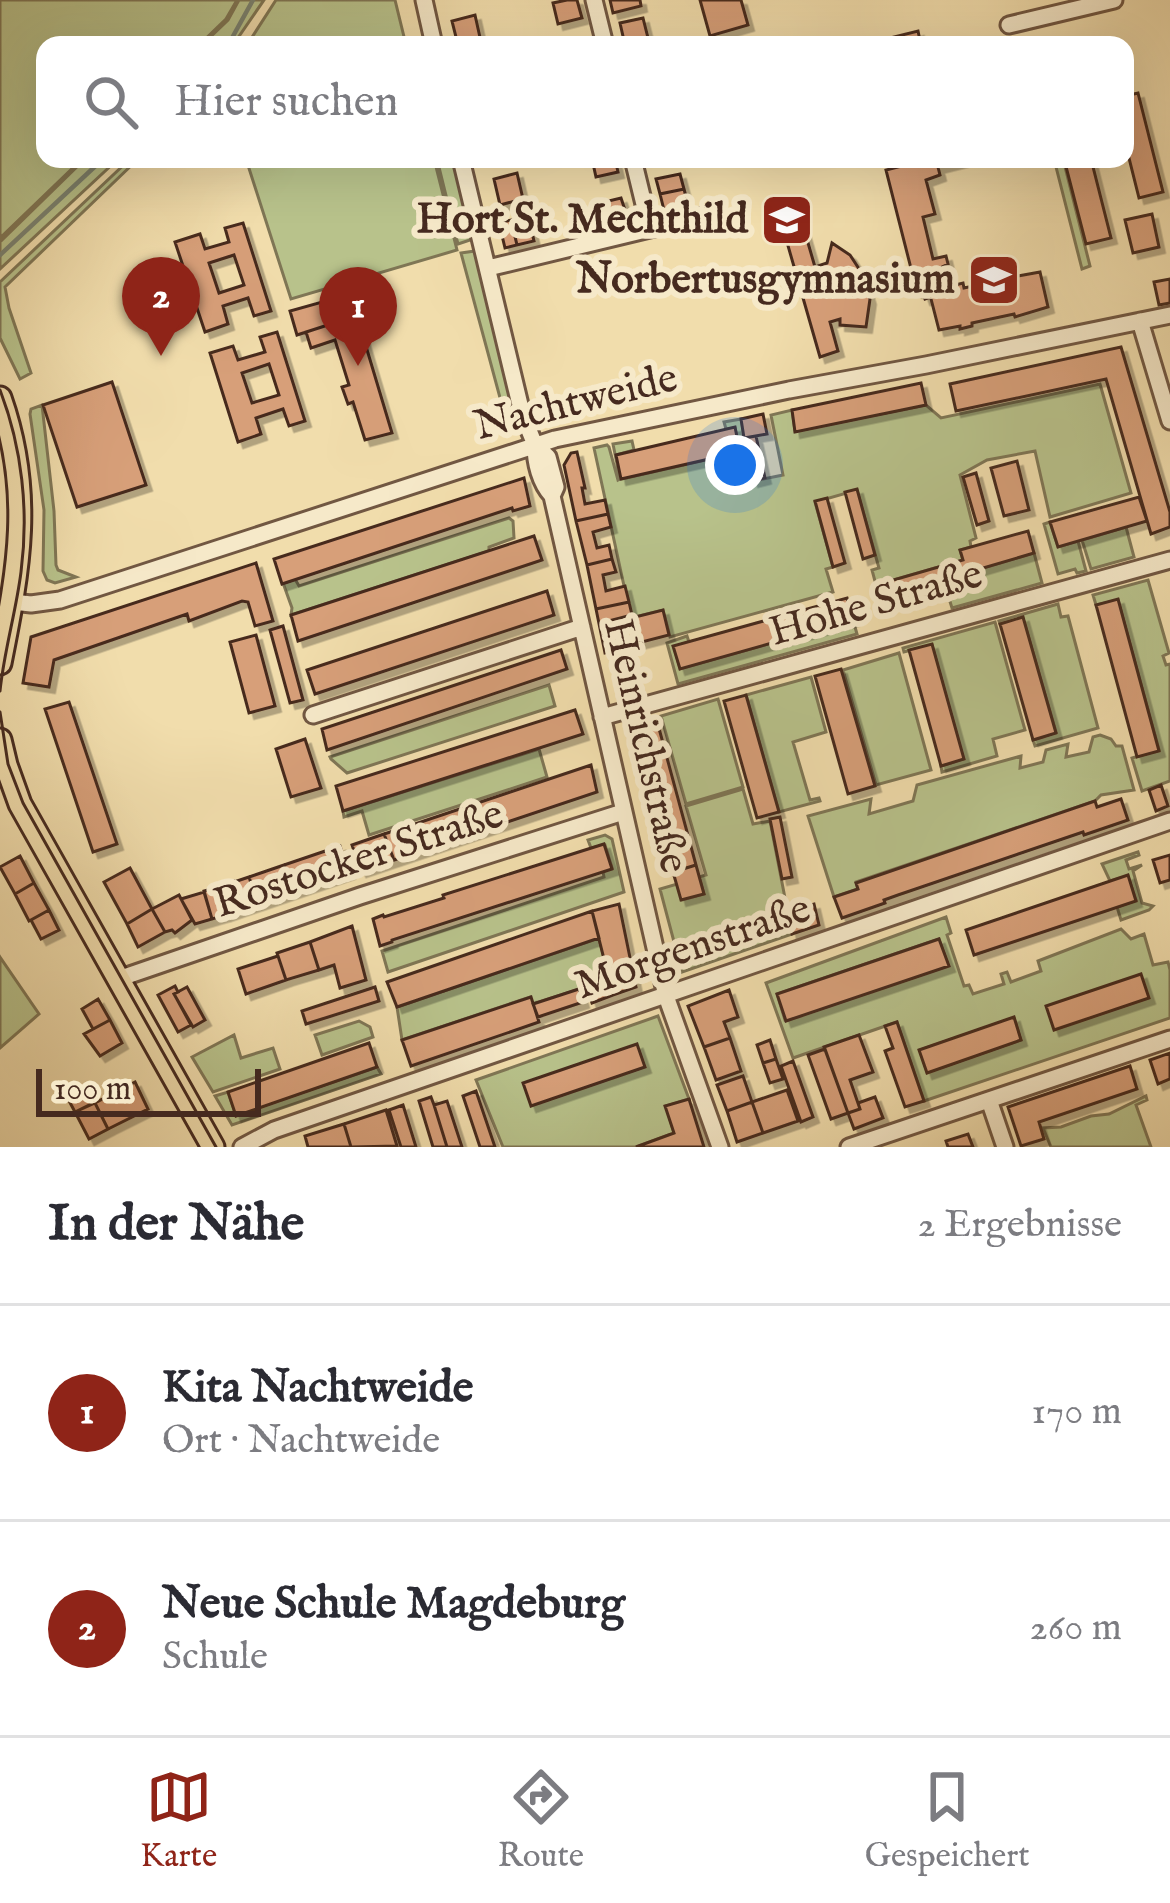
<!DOCTYPE html>
<html lang="de">
<meta charset="utf-8">
<style>
:root{--surface:#fff;--page:#f7f7f7;--text:#2b2b33;--muted:#7c7c81;--line:#e1e1e2;--accent:#8f2418}
body{margin:0;font-family:"IM FELL English",serif;background:var(--page);color:var(--text)}
.scale{position:absolute;left:36px;bottom:30px;width:225px;box-sizing:border-box;padding-left:12px;border:6px solid #462a1f;border-top:0;font-size:33px;line-height:42px;white-space:nowrap;color:#462a1f;-webkit-text-stroke:9px #f6e9c9;paint-order:stroke}
.you{position:absolute;left:735px;top:465px;width:42px;height:42px;margin:-30px;border:9px solid #fff;border-radius:50%;background:#1a73e8;box-shadow:0 0 0 18px #1a73e833}
.badge{display:grid;place-items:center;width:78px;height:78px;border-radius:50%;background:var(--accent);color:#fff;font-size:39px;font-weight:700}
.pin{position:absolute;translate:-50% -99px;filter:drop-shadow(0 3px 6px #0008)}
.pin::after{content:'';position:absolute;top:63px;width:42px;height:36px;background:inherit;clip-path:polygon(0 0,100% 0,50% 100%)}
.list{margin:0;padding:0;list-style:none}
h2{display:flex;justify-content:space-between;align-items:center;height:156px;margin:0;padding:0 48px;font-size:51px}
h2 small{font-size:39px;font-weight:400;color:var(--muted)}
.list li{display:grid;grid-template-columns:78px 1fr auto;gap:36px;align-items:center;box-sizing:border-box;height:216px;padding:0 48px;border-top:3px solid var(--line)}
.list b{display:block;font-size:45px;white-space:nowrap}
.list p{margin:0;font-size:39px;white-space:nowrap;color:var(--muted)}
.list em{font-size:39px;font-style:normal;color:var(--muted)}
.icon{flex:none;width:66px;height:66px;fill:none;stroke:currentColor;stroke-width:2;stroke-linecap:round;stroke-linejoin:round}
.map{position:relative;flex:none;width:1170px;height:1147px;overflow:hidden}
.search{position:absolute;background:var(--surface);box-shadow:0 12px 48px #0002;left:36px;right:36px;top:36px;height:132px;display:flex;align-items:center;gap:30px;box-sizing:border-box;padding:0 42px;border-radius:24px;color:var(--muted);font-size:45px}
.sheet{height:588px;background:var(--surface)}
nav{display:flex;justify-content:space-around;align-items:center;box-sizing:border-box;height:168px;border-top:3px solid var(--line);background:var(--surface);font-size:33px;color:var(--muted)}
nav a{display:grid;justify-items:center;gap:6px}
nav .on{color:var(--accent)}
.map>svg:first-child{display:block}
.green{fill:#b8c28b;stroke:#7f7655;stroke-width:3;fill-rule:evenodd}
.lines{fill:none;stroke-linecap:round;stroke-linejoin:round}
.stream{stroke:#798271;stroke-width:4.5}
.building{fill:#d79f79;stroke:#462a1f;stroke-width:3;fill-rule:evenodd;filter:url(#shadow)}
.minor-casing{stroke:#715742;stroke-width:21}
.major-casing{stroke:#462a1f;stroke-width:27}
.minor{stroke:#f6e9c9;stroke-width:15}
.major{stroke:#f1ddac;stroke-width:21}
.tram{stroke:#462a1f;stroke-width:3}
.labels{text-anchor:middle;dominant-baseline:central;stroke-width:12;stroke-linejoin:round;paint-order:stroke}
.poi-label{font-size:42px;font-weight:bold;fill:#462a1f;stroke:#f6e9c9;text-anchor:end}
.street-label{font-size:42px;fill:#462a1f;stroke:#f6e9c9}
</style>
<div class="map">
<svg width="1170" height="1147" viewBox="0 0 1170 1147">
<defs>
<filter id="shadow"><feDropShadow dx="5.5" dy="5.5" stdDeviation="0" flood-color="#0004"/></filter>
</defs>
<rect width="100%" height="100%" fill="#f1ddac"/>
<filter id="stains"><feTurbulence type="fractalNoise" baseFrequency=".00167" numOctaves="4"/><feColorMatrix values="0 0 0 0 .2 0 0 0 0 .09 0 0 0 0 .02 0 0 0 .5 -.17"/></filter>
<radialGradient id="worn" r=".72"><stop offset=".6" stop-color="#630" stop-opacity="0"/><stop offset="1" stop-color="#630" stop-opacity=".3"/></radialGradient>
<path class="green" d="M0,0h237l-11,19 -27,26h-154v114h37l-82,79z
M239,0h25l-31,45h-31l26,-25z
M276,0h119l11,45h-159z
M85,159h33l-118,110v-27z
M130,159h8l-133,128 4,21 22,65 -11,6 -20,-41v-56z
M246,159h188l23,91 -166,49z
M437,159h18l18,80 -15,5z
M1054,159h9l27,107 -8,3z
M475,251l42,172 -8,8 -48,-178z
M1100,384l31,109 -81,24 -15,-66 -48,9 -27,15 16,63 -6,3 1,6 -11,3 3,10 -87,25 -4,-15 7,-2 -22,-78 -42,12 18,65 -7,2 7,23 -163,45 -7,-27 -32,8 -37,-170 13,-3 2,2 9,33 2,-1 -7,-35 19,-3 2,9 -18,5 6,24 118,-27 -5,-24 -9,1 -2,-7 17,-3 12,62 30,-6 -12,-60 21,-5 3,21 131,-26 15,13z
M42,405l12,106 2,54 2,5 18,7 -21,6 -8,-3 -4,-9 1,-61 -14,-96 1,-5z
M509,518l4,3 1,17 -25,9v4l-198,64 1,-7 -9,-25 12,-4 4,7z
M1050,522l8,25 20,-6 8,30 -9,2 -2,-4 -17,5 -14,-50z
M1126,527l8,30 -43,12 -9,-29z
M1034,553l8,30 -90,25 -6,-19 23,-6 -3,-10z
M1148,580l21,73 -6,3 3,9 4,-1v117l-28,10 -10,-33 27,-8 -41,-150 -22,5 -3,-10z
M1058,604l3,13 7,-1 30,112 -63,18 -2,-6 23,-8 -33,-114 -23,6 -1,-3z
M853,620l4,14 -179,50 -11,-41 20,-7 2,6 -15,5 6,22z
M995,622l30,108 -32,9 4,17 -55,16 -1,-6 22,-7 -31,-114 -28,7 -1,-4z
M899,653l32,117 -55,15 -33,-115z
M811,677l15,55 -33,10 17,58 9,-2 1,3 -41,11 -33,-117z
M549,685l6,21 -208,67 -16,-14 -1,-2z
M718,699l25,88 -57,17 -25,-88z
M1100,735l11,4 5,7h6l12,44 -33,5 -6,6 -239,81 2,7 -24,8 -26,-81 63,-17 -2,15 44,-13 4,-16 104,-29 -1,12 23,-6 3,-12 22,-6 -2,13 23,-5 4,-15z
M539,749l8,28 -178,58 -7,-24 -18,6 -1,-6z
M743,789l10,35 17,-3 22,113 -110,38 -22,-83 17,-5 5,16 22,-6 -5,-17 7,-2 -20,-69z
M605,835l7,4 12,53 -236,80 -6,-21 222,-74 -1,-5 9,-4 -7,-23 -14,3 -3,-8z
M1138,852l1,3 -13,5 3,9 13,-4 -9,6 9,32 11,3 -4,4 -28,10 -4,-13 19,-7 -8,-24 -18,5 -8,-17z
M946,917l5,16 -4,2 17,51 5,-1 4,9 31,-10 -3,-10 6,-2 4,10 30,-11 -3,-10 83,-32 10,10 13,-5 9,31 15,-3 2,8v48l-246,83 -27,-79 -104,36 -27,-75zM939,939l9,26 -163,55 -8,-26zM1014,1018l7,22 -94,32 -7,-22z
M599,938l11,44 -22,8 -9,-1 -46,15 -3,-7 -128,43 -5,-33z
M0,957l39,57 -39,34z
M658,1016l31,83 -23,7 8,27 -38,14h-133l-27,-67z
M359,1021l11,6 3,10 -51,18 -7,-20z
M234,1035l7,23 32,-10 7,21 -67,23 -21,-35z
M377,1067l4,7 -149,51 -17,-29 13,-4 8,23z
M1146,1096l1,4 -11,5 15,42h-100l-8,-19 18,-1 30,-11 18,-2z"/>
<g class="lines">
<path class="stream" d="M225,45l7,-7 21,-38
M0,255l103,-96"/>
</g>
<path class="building" d="M567,0h10l5,18 -24,6 -5,-21z
M610,0h30l1,6 -28,7z
M700,0h41l7,25 -38,11z
M475,15l6,27 -23,3 -6,-24z
M643,18l6,24 -24,3 -5,-22z
M918,31l3,14h-55v-1z
M1138,93l25,99 -24,6 -14,-56v-46z
M592,159h23l3,13 -22,5z
M929,159h41l-32,8 2,8 -14,5 9,34 -12,3 10,42 13,-3 2,8 -12,6 2,7 4,-1 -3,2 3,15 -17,6 -3,-8 -5,1 -31,-122z
M1064,159h27l20,79 -25,6z
M517,173l6,26 -23,6 -6,-26z
M680,174l4,15 -24,5 -4,-15z
M684,189l4,15 -24,6 -4,-16z
M621,198l7,21 -22,6 -6,-22z
M795,198l20,69 12,-4 5,-20 18,12 13,20 7,24 -4,28 -26,-2v-6l-10,3 8,29 -18,6 -44,-153z
M1152,214l7,33 -26,6 -8,-33z
M528,216l6,25 -17,4 -6,-25z
M511,220l6,25 -12,3 -6,-25z
M243,223l28,88 -17,5 -6,-18 -25,8 5,18 -23,8 -30,-90 25,-8 5,15 24,-7 -4,-14zM234,255l10,30 -25,8 -10,-30z
M1017,272l1,4 22,-4 8,35 -33,10 -1,-3 -42,9v3l-12,3v-3l-21,4 -9,-35 23,-5 -2,-4 12,-3 1,5 42,-9 -1,-5z
M1170,279v24l-11,2 -5,-23z
M350,293l42,140 -27,7 -12,-38 -5,2 -6,-17 7,-2 -14,-45 -24,8 -5,-16 25,-8 -7,-23z
M322,302l6,23 -31,10 -7,-24z
M277,332l28,89 -16,5 -6,-17 -27,9 5,16 -23,8 -28,-89 23,-7 5,14 27,-8 -5,-15zM269,364l10,31 -27,8 -10,-30z
M1121,347l49,165v15l-19,7 -45,-155 -150,32 -6,-27z
M112,382l34,103 -69,22 -34,-102z
M921,383l5,22 -131,27 -3,-22z
M763,414l4,20 -23,4 -3,-19z
M735,427l5,25 -119,27 -5,-24z
M756,436l9,42 -12,3 -9,-43z
M577,452l8,36h-3l3,16 20,-4 3,14 -32,7 -12,-56 7,-12z
M1017,461l12,49 -25,6 -13,-48z
M976,473l13,48 -12,4 -14,-48z
M524,478l6,28 -17,5 -1,-3 -230,76 -8,-25z
M857,489l18,66 -12,4 -18,-67z
M1139,497l8,24 -89,26 -8,-25z
M827,498l18,65 -12,4 -18,-66z
M608,514l3,13 -18,5 4,16 12,-3 3,14 -25,6 -11,-44z
M1028,531l6,22 -68,20 3,9 -87,25 -6,-22 87,-25 -3,-10z
M534,536l8,24 -244,81 -7,-26z
M612,559l4,13 -13,3 3,16 19,-5 4,16 -33,7 -9,-44z
M256,563l17,58 -18,5 -7,-24 -6,-1 -53,20 -2,-7 -133,46 -5,27 -26,-4 8,-46z
M547,591l7,24 -239,79 -8,-24z
M847,598l6,22 -173,49 -7,-23z
M1118,599l41,152 -22,6 -41,-152z
M629,602l3,13 -20,5 4,18 6,-1 3,11 -20,5 -9,-44z
M663,610l6,25 -31,8 -7,-25z
M1023,617l33,116 -23,7 -33,-116z
M283,626l20,74 -13,3 -20,-73z
M256,635l19,71 -26,7 -19,-71z
M932,644l32,115 -23,7 -32,-116z
M561,650l6,19 -240,81 -5,-21z
M841,669l34,117 -27,8 -33,-118z
M746,695l33,117 -22,6 -33,-117z
M69,702l48,142 -24,8 -48,-143z
M575,710l8,24 -240,77 -7,-25z
M657,721l39,144 -23,7 -42,-144z
M305,739l16,49 -30,9 -15,-48z
M591,765l6,27 -176,59 -9,-26z
M1161,785l7,21 -12,5 -7,-21z
M1121,799l7,21 -44,15 -1,-3 -185,63 -14,5 1,3 -43,15 -8,-21 24,-8 -2,-6 239,-82 2,6z
M780,817l12,60 -10,2 -12,-60z
M412,825l9,26 -27,9 -10,-26z
M384,834l10,26 -33,11 -9,-26z
M604,844l8,25 -220,71v2l-12,4 -7,-27 10,-4 1,2 60,-19 -1,-3z
M340,846l9,27 -56,19 -9,-27z
M1170,855v25l-10,3 -7,-23z
M20,856l14,27 -19,11 -15,-27z
M284,865l9,27 -35,12 -9,-27z
M696,865l8,29 -23,6 -8,-28z
M130,868l22,41 -25,15 -23,-42z
M1128,875l8,26 -162,54 -8,-25z
M249,877l9,27 -15,5 -9,-27z
M234,881l9,28 -17,6 -8,-28z
M34,883l15,27 -20,11 -14,-27z
M218,887l8,28 -14,4 -8,-28z
M204,892l8,27 -17,5 -14,-25z
M179,895l13,25 -17,13 -3,-3 -7,2 -13,-23z
M619,904l17,83 -23,8 -21,-84z
M814,904l5,21 -27,9 -5,-23z
M152,909l13,23 -27,15 -11,-23z
M49,910l10,20 -18,9 -10,-19z
M592,911l7,27 -202,69 -10,-25z
M352,926l14,54 -26,8 -6,-23 -15,5 -9,-28z
M939,939l10,27 -163,55 -9,-27z
M310,942l9,28 -33,10 -9,-27z
M278,956l8,24 -40,14 -8,-25z
M1141,974l8,24 -95,32 -8,-24z
M610,982l3,13 -21,8 -4,-13z
M175,986l3,6 -4,2 17,31 -13,7 -20,-37z
M187,987l18,33 -12,7 -19,-33z
M375,987l4,14 -73,23 -4,-13z
M579,989l4,13 -45,15 -5,-13z
M729,990l9,27 -14,5 6,16 -26,9 -16,-41z
M531,997l8,25 -128,44 -9,-26z
M98,999l12,21 -17,9 -11,-20z
M1014,1017l7,23 -94,33 -8,-23z
M110,1020l12,23 -22,13 -16,-22z
M897,1022l27,79 -19,6 -20,-56 8,-3 -8,-22z
M859,1035l14,37 -23,8 10,29 -12,4 -24,-66z
M730,1038l11,33 -25,9 -12,-33z
M770,1040l6,19 -13,4 -6,-18z
M369,1043l8,24 -141,49 -8,-24z
M637,1044l8,23 -114,39 -8,-23z
M825,1049l23,64 -17,6 -23,-64z
M1170,1053v26l-12,5 -8,-24z
M776,1059l7,20 -13,4 -7,-20z
M793,1061l20,56 -12,5 -20,-56z
M1130,1066l7,23 -98,33 5,17 -23,7 -13,-39z
M743,1076l9,26 -25,9 -10,-26z
M135,1082l13,27 -40,20 -13,-26z
M89,1085l8,16 -22,11 -8,-15z
M787,1090l11,31 -35,12 -11,-31z
M476,1091l19,56h-15l-17,-51z
M431,1097l3,8 13,42h-14l-14,-46z
M875,1097l8,21 -29,11 -6,-16 12,-4 -2,-6z
M689,1099l15,48h-68l38,-14 -9,-27z
M447,1101l15,46h-15l-13,-42z
M752,1102l11,31 -26,9 -10,-31z
M95,1103l13,26 -19,10 -14,-27z
M403,1105l13,42h-15l-12,-37z
M386,1110l11,36 -46,1 -7,-23z
M344,1124l7,23h-43l-3,-11z
M968,1134l5,13h-25l-2,-6z"/>
<g class="lines">
<g class="minor-casing">
<path id="minor" d="M424,0l10,45
M594,0l11,45
M1009,25l105,-25
M461,159l61,254 13,32 13,12 8,30 -4,9 114,500 54,151
M633,159l17,70
M488,268l220,-53
M1140,321l30,100
M535,445c0,18 5,38 17,51
M13,602l18,2 29,-4 495,-161 234,-49 137,-25 244,-50
M313,715l269,-88
M602,717l568,-157
M118,979l242,-83 263,-84
M989,1100l16,47
M242,1147l32,-17 896,-309
M849,1147l321,-108"/>
</g>
<g class="major-casing">
<path id="major" d="M0,398c33,94 19,170 0,265
M0,740l6,25 14,39 193,343"/>
</g>
<use href="#minor" class="minor"/>
<use href="#major" class="major"/>
<path class="tram" d="M0,390c22,57 29,121 21,182 -5,40 -17,79 -21,119
M0,712l8,52 15,39 193,344"/>
</g>
<defs>
<g id="school-square" transform="scale(2.7)"><rect x="-9" y="-9" width="18" height="18" rx="4" fill="#8f2418" stroke="#f6e9c9"/><path d="M0-5L7-2L0 1L-7-2ZM-4 1L0 2.5L4 1V4Q0 6-4 4Z" fill="#fff"/></g>
</defs>
<g fill-rule="evenodd">
<use href="#school-square" x="787" y="220"/>
<use href="#school-square" x="994" y="280"/>
</g>
<g class="labels">
<g class="poi-label">
<text x="748" y="220">Hort St. Mechthild</text>
<text x="955" y="280">Norbertusgymnasium</text>
</g>
<g class="street-label">
<text transform="translate(576 403) rotate(-14)">Nachtweide</text>
<text transform="translate(876 604) rotate(-16)">Hohe Straße</text>
<text transform="translate(645 746) rotate(77)">Heinrichstraße</text>
<text transform="translate(359 860) rotate(-18)">Rostocker Straße</text>
<text transform="translate(693 948) rotate(-19)">Morgenstraße</text>
</g>
</g>
<rect width="100%" height="100%" filter="url(#stains)"/>
<rect width="100%" height="100%" fill="url(#worn)"/>
</svg>
<div class="scale">100 m</div>
<div class="you"></div>
<div class="pin badge" style="left:358px;top:366px">1</div>
<div class="pin badge" style="left:161px;top:356px">2</div>
<div class="search"><svg class="icon" aria-label="search" viewBox="0 0 24 24"><circle cx="10" cy="10" r="6"/><path d="M15 15l6 6"/></svg>Hier suchen</div>
</div>
<section class="sheet">
<h2>In der Nähe<small>2 Ergebnisse</small></h2>
<ul class="list">
<li><span class="badge">1</span><div><b>Kita Nachtweide</b><p>Ort · Nachtweide</p></div><em>170 m</em></li>
<li><span class="badge">2</span><div><b>Neue Schule Magdeburg</b><p>Schule</p></div><em>260 m</em></li>
</ul>
</section>
<nav>
<a class="on"><svg class="icon" aria-label="map" viewBox="0 0 24 24"><path d="M3 6l6-2 6 2 6-2v14l-6 2-6-2-6 2zM9 4v14M15 6v14"/></svg>Karte</a>
<a><svg class="icon" aria-label="directions" viewBox="0 0 24 24"><path d="M12 3l9 9-9 9-9-9zM9 14v-3h6M13 9l2 2-2 2"/></svg>Route</a>
<a><svg class="icon" aria-label="saved" viewBox="0 0 24 24"><path d="M7 4h10v16l-5-4-5 4z"/></svg>Gespeichert</a>
</nav>
